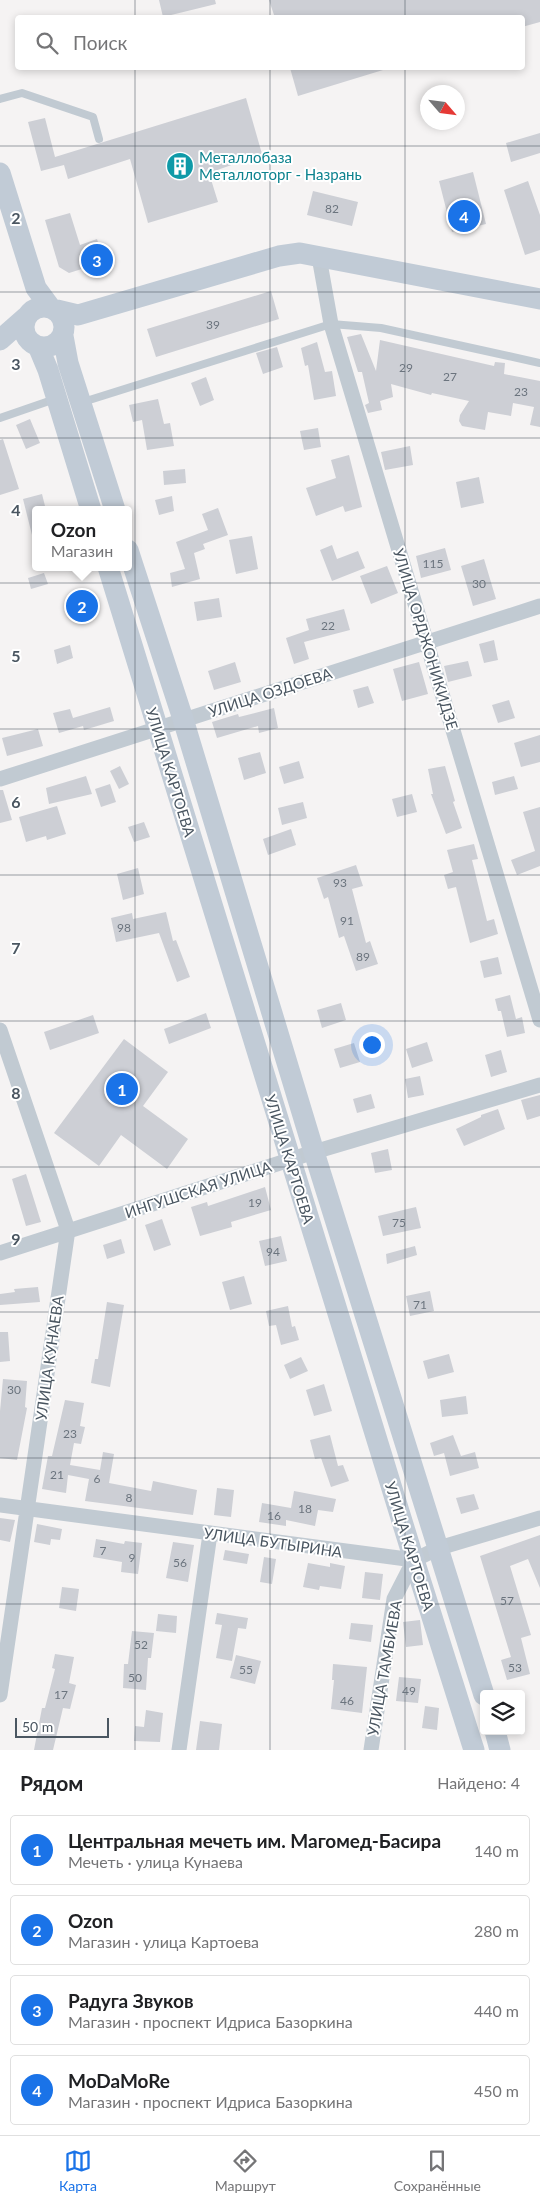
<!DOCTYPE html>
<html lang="ru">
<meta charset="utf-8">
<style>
:root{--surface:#fff;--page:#f6f6f6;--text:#202124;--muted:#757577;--line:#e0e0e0;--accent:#1a73e8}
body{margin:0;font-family:Lato,sans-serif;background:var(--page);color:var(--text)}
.controls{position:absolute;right:15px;bottom:15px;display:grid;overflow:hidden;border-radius:5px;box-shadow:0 2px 8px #0003}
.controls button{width:45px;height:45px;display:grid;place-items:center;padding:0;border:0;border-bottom:1px solid var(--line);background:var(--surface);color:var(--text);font:25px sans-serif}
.compass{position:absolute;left:420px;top:85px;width:45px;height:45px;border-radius:50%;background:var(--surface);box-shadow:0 2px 8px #0003;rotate:118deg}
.scale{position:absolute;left:15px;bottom:12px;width:94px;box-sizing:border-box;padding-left:5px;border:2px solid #4a5661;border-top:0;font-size:14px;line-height:18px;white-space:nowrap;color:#4a5661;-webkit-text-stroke:4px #fff;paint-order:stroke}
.you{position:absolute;left:371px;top:1044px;width:18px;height:18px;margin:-12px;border:4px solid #fff;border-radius:50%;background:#1a73e8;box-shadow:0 0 0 8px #1a73e833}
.badge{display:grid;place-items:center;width:32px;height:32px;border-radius:50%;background:var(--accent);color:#fff;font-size:16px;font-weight:700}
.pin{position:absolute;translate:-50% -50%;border:2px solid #fff;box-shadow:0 1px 5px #0006}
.popup{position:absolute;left:32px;top:506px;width:100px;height:65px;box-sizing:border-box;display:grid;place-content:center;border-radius:5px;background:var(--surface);filter:drop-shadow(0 1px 4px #0005);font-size:16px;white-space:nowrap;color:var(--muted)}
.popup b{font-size:19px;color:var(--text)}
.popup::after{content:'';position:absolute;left:50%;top:100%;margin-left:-10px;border:10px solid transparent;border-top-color:var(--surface)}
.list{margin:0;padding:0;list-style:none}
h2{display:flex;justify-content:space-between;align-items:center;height:65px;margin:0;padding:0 20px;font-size:21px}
h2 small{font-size:16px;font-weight:400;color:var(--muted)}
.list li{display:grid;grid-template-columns:32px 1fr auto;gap:15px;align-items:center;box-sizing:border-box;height:70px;margin:0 10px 10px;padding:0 10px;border:1px solid var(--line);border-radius:5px}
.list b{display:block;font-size:19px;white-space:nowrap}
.list p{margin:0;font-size:16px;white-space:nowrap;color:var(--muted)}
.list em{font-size:16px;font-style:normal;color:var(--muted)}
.icon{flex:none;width:28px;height:28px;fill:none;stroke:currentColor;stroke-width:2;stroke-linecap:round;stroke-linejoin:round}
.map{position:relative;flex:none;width:540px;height:1750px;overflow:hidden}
.search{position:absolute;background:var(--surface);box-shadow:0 2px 8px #0003;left:15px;right:15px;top:15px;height:55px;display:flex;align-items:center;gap:12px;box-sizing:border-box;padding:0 18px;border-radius:5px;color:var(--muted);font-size:19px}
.sheet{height:385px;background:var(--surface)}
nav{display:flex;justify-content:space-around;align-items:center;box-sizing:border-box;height:70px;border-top:1px solid var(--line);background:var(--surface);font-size:14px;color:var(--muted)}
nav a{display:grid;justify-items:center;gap:2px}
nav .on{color:var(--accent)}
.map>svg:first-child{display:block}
.building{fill:#cdcfd5}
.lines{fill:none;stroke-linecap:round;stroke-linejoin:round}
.lane{stroke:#c1cad2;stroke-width:8}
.street{stroke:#c1cad2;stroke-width:15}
.secondary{stroke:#c1cbd6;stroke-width:21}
.grid{fill:none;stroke:#4a5661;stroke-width:1;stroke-opacity:0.55}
.labels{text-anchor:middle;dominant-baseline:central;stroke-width:4;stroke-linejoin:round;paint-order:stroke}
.number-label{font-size:12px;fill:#6b747e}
.culture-label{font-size:15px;fill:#0d838f;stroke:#fff;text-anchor:start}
.street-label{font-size:15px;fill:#4a5661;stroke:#fff}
.grid-label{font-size:16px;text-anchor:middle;font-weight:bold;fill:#4a5661;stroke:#fff;stroke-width:4;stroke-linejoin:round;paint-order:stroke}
</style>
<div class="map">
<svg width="540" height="1750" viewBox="0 0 540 1750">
<rect width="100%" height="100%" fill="#f5f3f3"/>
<path class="building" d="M159,0h56l1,4 -53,13z
M269,0h271v22l-18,5v-9h-247z
M290,68h92l1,2 -85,26z
M246,98l16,56 -53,19 9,29 -70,21 -18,-64 -62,20 -4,-14 -23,6 -13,-49 17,-4 10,39z
M540,133v20l-29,9 -5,-19z
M473,172l13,52 -34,8 -13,-51z
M528,181l12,34v35l-15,5 -21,-65z
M313,191l45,11 -6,24 -45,-11z
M70,213l10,32 17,-6 7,23 -35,11 -10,-6 -14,-47z
M271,291l8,28 -123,38 -9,-28z
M361,334l15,37 4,-31 114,26 1,-4 10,1 -1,11 36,7v46l-10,-2 4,-18 -21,-4 -2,13 -23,-4 -3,18 -23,-4 -3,-5 1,-6 9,-14 -37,-8 -1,2 -40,-11 2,13 -13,4 2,9 -14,3 -3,-8 4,-2 -7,-31h-4l-11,-35z
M317,342l8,30 7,-1 4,25 -22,4 -6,-35 -3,1 -4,-18z
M277,347l6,20 -20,7 -7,-21z
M206,377l8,23 -14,6 -9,-23z
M158,399l6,25 6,-1 4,23 -27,4 -5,-30 -9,2 -4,-17z
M30,419l10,24 -14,6 -10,-24z
M318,428l3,19 -17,3 -4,-19z
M3,439l16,50 -19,6v-55z
M410,446l3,19 -28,5 -4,-18z
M349,455l13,52 -17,5 -2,-6 -27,10 -10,-28 30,-10 -5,-18z
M185,469l1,14 -22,2 -1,-14z
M479,477l5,26 -23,5 -5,-26z
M42,494l4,16h-10v25h-4l-9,-36z
M172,496l2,15 -15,4 -4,-15z
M218,508l10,27 -25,9 2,5 -11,4 6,26 -28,8 -2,-14 15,-4 -9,-27 32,-12 -6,-16z
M252,536l6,33 -22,5 -7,-34z
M332,545l5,14 21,-8 7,17 -33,13 -12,-31z
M445,548l6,22 -30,8 -5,-22z
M484,559l12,40 -23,7 -12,-40z
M387,566l11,27 -27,11 -11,-28z
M44,573l4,11 -17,5 -3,-11z
M86,597l5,18 -16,4 -5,-17z
M219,598l3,19 -25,4 -3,-19z
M344,609l6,21 -46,12 5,17 -15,5 -8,-26 23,-8 -3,-11z
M494,640l4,20 -14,3 -5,-19z
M70,645l3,13 -16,6 -3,-14z
M468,661l4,15 -24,6 -4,-16z
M235,662l6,20 -27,8 -6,-19z
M419,662l9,32 -26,7 -9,-32z
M368,686l6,17 -16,5 -5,-18z
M509,700l6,18 -17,5 -6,-18z
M110,707l4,14 -30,9 -1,-4 -24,7 -6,-20 17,-4 3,9z
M274,708l4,20 -19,5 -1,-7 -41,12 -5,-16 26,-8 1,3z
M38,729l5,17 -36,10 -5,-18z
M540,735v27l-19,5 -7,-24z
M260,752l6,21 -22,7 -6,-22z
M299,761l5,17 -20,6 -5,-17z
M120,766l9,18 -10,5 -9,-18z
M445,766l10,35 -2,1 9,26 -16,6 -15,-40h2l-5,-25z
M86,776l6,18 -43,10 -3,-16z
M514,776l4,13 -23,6 -3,-13z
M110,784l6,18 -15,5 -6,-18z
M0,790h3l9,30 -12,3z
M412,794l5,18 -20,5 -5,-18z
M303,802l4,16 -25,7 -4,-17z
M57,806l9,28 -19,6 -1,-4 -20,6 -7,-25z
M540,807v59l-23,9 -6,-15 24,-9 -12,-39z
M144,822l6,15 -16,5 -6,-15z
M291,829l5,16 -28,10 -5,-16z
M474,844l4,15 -6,1 15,61 7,-2 4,15 -28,9 -14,-56 -8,2 -4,-14 9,-3 -6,-22z
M356,865l7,21 -11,3 14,54 4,-2 8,23 -22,7 -12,-35 -5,2 -11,-41 -4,2 -7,-21z
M138,868l6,26 -21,6 -6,-26z
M166,912l7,29 3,-1 14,37 -13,5 -18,-49 -43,9 -5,-24 21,-5 1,6z
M498,957l4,17 -18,4 -4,-17z
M510,995l6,24 6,-2 3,16 -18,4 -6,-26h-3l-3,-12z
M341,1003l5,17 -24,8 -5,-18z
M206,1013l5,15 -42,16 -5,-15z
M93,1015l6,18 -49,17 -6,-18z
M124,1039l44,33 -25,34 45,33 -21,30 -46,-34 -22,31 -45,-33z
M427,1042l6,19 -21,7 -6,-19z
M354,1043l6,19 -20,6 -6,-19z
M501,1050l6,22 -16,5 -6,-22z
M420,1076l4,19 -16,3 -3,-19z
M371,1094l4,14 -18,5 -4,-14z
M540,1095v21l-13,4 -6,-20z
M498,1109l7,20 -41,17 -8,-17 25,-12v-2z
M388,1149l4,21 -17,3 -4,-20z
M26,1174l15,48 -15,4 -14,-47z
M265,1187l6,23 -40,12 1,5 -32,9 -9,-29 16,-5 1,4z
M416,1207l5,21 -38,8 -5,-20z
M162,1219l9,26 -17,6 -9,-26z
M281,1236l6,25 -22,5 -6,-25z
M121,1239l4,14 -18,6 -4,-14z
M415,1246l2,9 -30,9 -1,-10z
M244,1276l8,28 -22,6 -8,-28z
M38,1287l2,15 -40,3v-11l15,-2 -1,-3z
M430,1291l4,20 -24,5 -4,-20z
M107,1302l17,3 -14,82 -19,-4 4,-24h3z
M288,1306l4,21 3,-1 4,14 -18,5 -5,-20 -7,1 -3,-15z
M0,1332h8l2,29 -10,1z
M449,1354l5,18 -26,7 -5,-18z
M301,1357l7,14 -18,8 -6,-14z
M3,1379l24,2 -2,26 2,1 -10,52 -17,-2v-47z
M324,1384l8,27 -18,5 -8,-26z
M466,1396l2,18 -26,3 -2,-17z
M65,1400l19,3 -4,23 5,1 -4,17 -7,-1 -4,22 30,5 3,-18 11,2 -5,29 42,8 2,-10 44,9 -4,25 -108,-14 4,-22 -21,-4 -2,18 -24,-4 6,-33h4z
M330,1435l8,31 5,-1 6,16 -18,6 -10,-29 -6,1 -5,-19z
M453,1435l8,21 14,-4 4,16 -29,8 -6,-23 -10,3 -4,-13z
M217,1488l17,2 -3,27 -17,-2z
M294,1491l42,8 -3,13 -15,-2 -3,16 -29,-6v6l-27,-4 3,-19 29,5z
M474,1494l5,15 -18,5 -5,-16z
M0,1518l15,2 -5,22 -10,-2z
M37,1524l25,5 -2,11 -9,-1 -1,6 -16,-3z
M540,1535v53l-12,-29 -18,7 21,69 -10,3 9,36 -23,6 -6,-20 10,-3 -31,-101z
M96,1539l28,5 1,-3 17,2 -4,31 -17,-2 1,-10 -29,-5z
M173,1542l21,3 -6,37 -22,-4z
M225,1550l24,4 -2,10 -24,-4z
M264,1557l12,2 -4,25 -12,-2z
M308,1563l22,4v-4l15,3 -4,23 -21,-3 -1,4 -16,-3z
M365,1572l18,2 -3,26 -18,-2z
M62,1587l17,2 -3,22 -17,-3z
M217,1613l31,5 -2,11 -8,-1 -6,33 -16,-3 6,-33 -7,-1z
M158,1614l19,2 -1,17 -20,-2z
M420,1620l3,25 -17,2 -3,-25z
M351,1623l22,2 -2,17 -22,-3z
M132,1631l22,2 -3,25h-3l-2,32 -23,-2 1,-24h4z
M55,1654l19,3 -5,26 7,2 -6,24 -7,-1 -10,42h-19l8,-42h3l10,-39 -3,-1z
M236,1655l25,6 -6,23 -25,-6z
M333,1664l34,3 -5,46 -31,-4 3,-29h-2z
M399,1677l22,2 -3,24 -22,-2z
M425,1706l14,2 -2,22 -15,-2z
M146,1710l17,3 -3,29 -26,-1 1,-15 9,1z
M200,1721l22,3 -3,26h-23z"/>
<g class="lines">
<path class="lane" d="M0,99l22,-6 71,24 6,22
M83,402l248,-78 50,4 159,35
M0,418l55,-19"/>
<path class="street" d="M319,257l12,67 209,696
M0,779l540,-173
M0,1030l68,200 -68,465
M0,1253l314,-101 226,-67
M0,1505l414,55 25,-12 101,-30
M179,1750l31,-216
M371,1750l23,-151 20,-39"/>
<path class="secondary" d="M0,173l36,115 14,19
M24 327a20 20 0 1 1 40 0a20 20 0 1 1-40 0Z
M57,310l21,5 201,-59 21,-3 240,46
M63,336l5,27 47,147
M0,340l26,-23
M38,346l10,24 43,140
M128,550l55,169 131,433 170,543
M108,567l306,993 60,190
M495,1731l5,19"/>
</g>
<path class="grid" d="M135,0v18M270,0v18M405,0v18M135,68v1682M270,68v1682M405,68v1682M0,146h540M0,292h540M0,438h540M0,583h540M0,729h540M0,875h540M0,1021h540M0,1167h540M0,1312h540M0,1458h540M0,1604h540"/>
<defs>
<g id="building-disc" transform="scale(1.4375)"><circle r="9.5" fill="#0f9aa8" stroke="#fff"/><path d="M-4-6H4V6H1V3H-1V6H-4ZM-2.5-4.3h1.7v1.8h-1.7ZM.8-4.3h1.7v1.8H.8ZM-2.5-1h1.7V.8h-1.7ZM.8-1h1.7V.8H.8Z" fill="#fff"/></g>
</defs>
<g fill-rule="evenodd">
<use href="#building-disc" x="180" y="166"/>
</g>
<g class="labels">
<g class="number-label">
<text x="332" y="208">82</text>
<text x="213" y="324">39</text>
<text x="406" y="367">29</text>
<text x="450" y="376">27</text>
<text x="521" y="391">23</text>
<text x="433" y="563">115</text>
<text x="479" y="583">30</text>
<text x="328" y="625">22</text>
<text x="340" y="882">93</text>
<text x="347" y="920">91</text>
<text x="124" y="927">98</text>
<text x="363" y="956">89</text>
<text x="255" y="1202">19</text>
<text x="399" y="1222">75</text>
<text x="273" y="1251">94</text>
<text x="420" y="1304">71</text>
<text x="14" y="1389">30</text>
<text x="70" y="1433">23</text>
<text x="57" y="1474">21</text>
<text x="97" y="1478">6</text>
<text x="129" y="1497">8</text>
<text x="305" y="1508">18</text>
<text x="274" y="1515">16</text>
<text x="103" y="1550">7</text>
<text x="132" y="1557">9</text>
<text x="180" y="1562">56</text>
<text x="507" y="1600">57</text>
<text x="141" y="1644">52</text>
<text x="515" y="1667">53</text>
<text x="246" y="1669">55</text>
<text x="135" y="1677">50</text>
<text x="409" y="1690">49</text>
<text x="61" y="1694">17</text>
<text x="347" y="1700">46</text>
</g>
<g class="culture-label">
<text x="199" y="157">Металлобаза<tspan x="199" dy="17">Металлоторг - Назрань</tspan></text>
</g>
<g class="street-label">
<text transform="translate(426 639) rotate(73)">УЛИЦА ОРДЖОНИКИДЗЕ</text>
<text transform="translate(270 692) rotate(-18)">УЛИЦА ОЗДОЕВА</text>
<text transform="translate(171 772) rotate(73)">УЛИЦА КАРТОЕВА</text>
<text transform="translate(290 1159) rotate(73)">УЛИЦА КАРТОЕВА</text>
<text transform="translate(198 1189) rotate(-18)">ИНГУШСКАЯ УЛИЦА</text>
<text transform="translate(49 1358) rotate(-82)">УЛИЦА КУНАЕВА</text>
<text transform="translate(273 1542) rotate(8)">УЛИЦА БУТЫРИНА</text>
<text transform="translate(410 1546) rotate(73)">УЛИЦА КАРТОЕВА</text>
<text transform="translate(384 1668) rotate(-80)">УЛИЦА ТАМБИЕВА</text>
</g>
</g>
<g class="grid-label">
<text x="16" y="224">2</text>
<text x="16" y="370">3</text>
<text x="16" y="516">4</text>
<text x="16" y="662">5</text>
<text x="16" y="808">6</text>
<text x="16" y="954">7</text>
<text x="16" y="1099">8</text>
<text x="16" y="1245">9</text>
</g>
</svg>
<div class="controls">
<button><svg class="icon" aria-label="layers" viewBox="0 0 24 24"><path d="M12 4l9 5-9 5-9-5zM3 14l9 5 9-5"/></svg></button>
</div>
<svg class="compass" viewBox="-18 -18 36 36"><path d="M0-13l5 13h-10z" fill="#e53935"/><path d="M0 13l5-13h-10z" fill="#757577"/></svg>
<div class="scale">50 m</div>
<div class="you"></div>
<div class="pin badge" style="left:122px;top:1089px">1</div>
<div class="pin badge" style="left:82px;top:606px">2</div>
<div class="popup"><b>Ozon</b>Магазин</div>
<div class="pin badge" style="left:97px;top:260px">3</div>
<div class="pin badge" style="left:464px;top:216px">4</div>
<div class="search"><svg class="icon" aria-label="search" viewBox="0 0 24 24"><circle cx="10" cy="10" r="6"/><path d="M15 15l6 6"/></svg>Поиск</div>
</div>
<section class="sheet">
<h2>Рядом<small>Найдено: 4</small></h2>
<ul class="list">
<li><span class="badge">1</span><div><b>Центральная мечеть им. Магомед-Басира</b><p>Мечеть · улица Кунаева</p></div><em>140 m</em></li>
<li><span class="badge">2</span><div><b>Ozon</b><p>Магазин · улица Картоева</p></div><em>280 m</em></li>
<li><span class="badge">3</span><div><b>Радуга Звуков</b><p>Магазин · проспект Идриса Базоркина</p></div><em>440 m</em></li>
<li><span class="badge">4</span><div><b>MoDaMoRe</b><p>Магазин · проспект Идриса Базоркина</p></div><em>450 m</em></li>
</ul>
</section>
<nav>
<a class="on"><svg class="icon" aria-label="map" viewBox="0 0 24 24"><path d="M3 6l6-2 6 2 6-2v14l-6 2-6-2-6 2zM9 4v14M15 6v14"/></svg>Карта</a>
<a><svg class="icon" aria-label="directions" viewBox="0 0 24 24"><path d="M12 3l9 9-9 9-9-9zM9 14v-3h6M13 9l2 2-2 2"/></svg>Маршрут</a>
<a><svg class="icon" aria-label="saved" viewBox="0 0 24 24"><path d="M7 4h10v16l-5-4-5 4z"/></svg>Сохранённые</a>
</nav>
